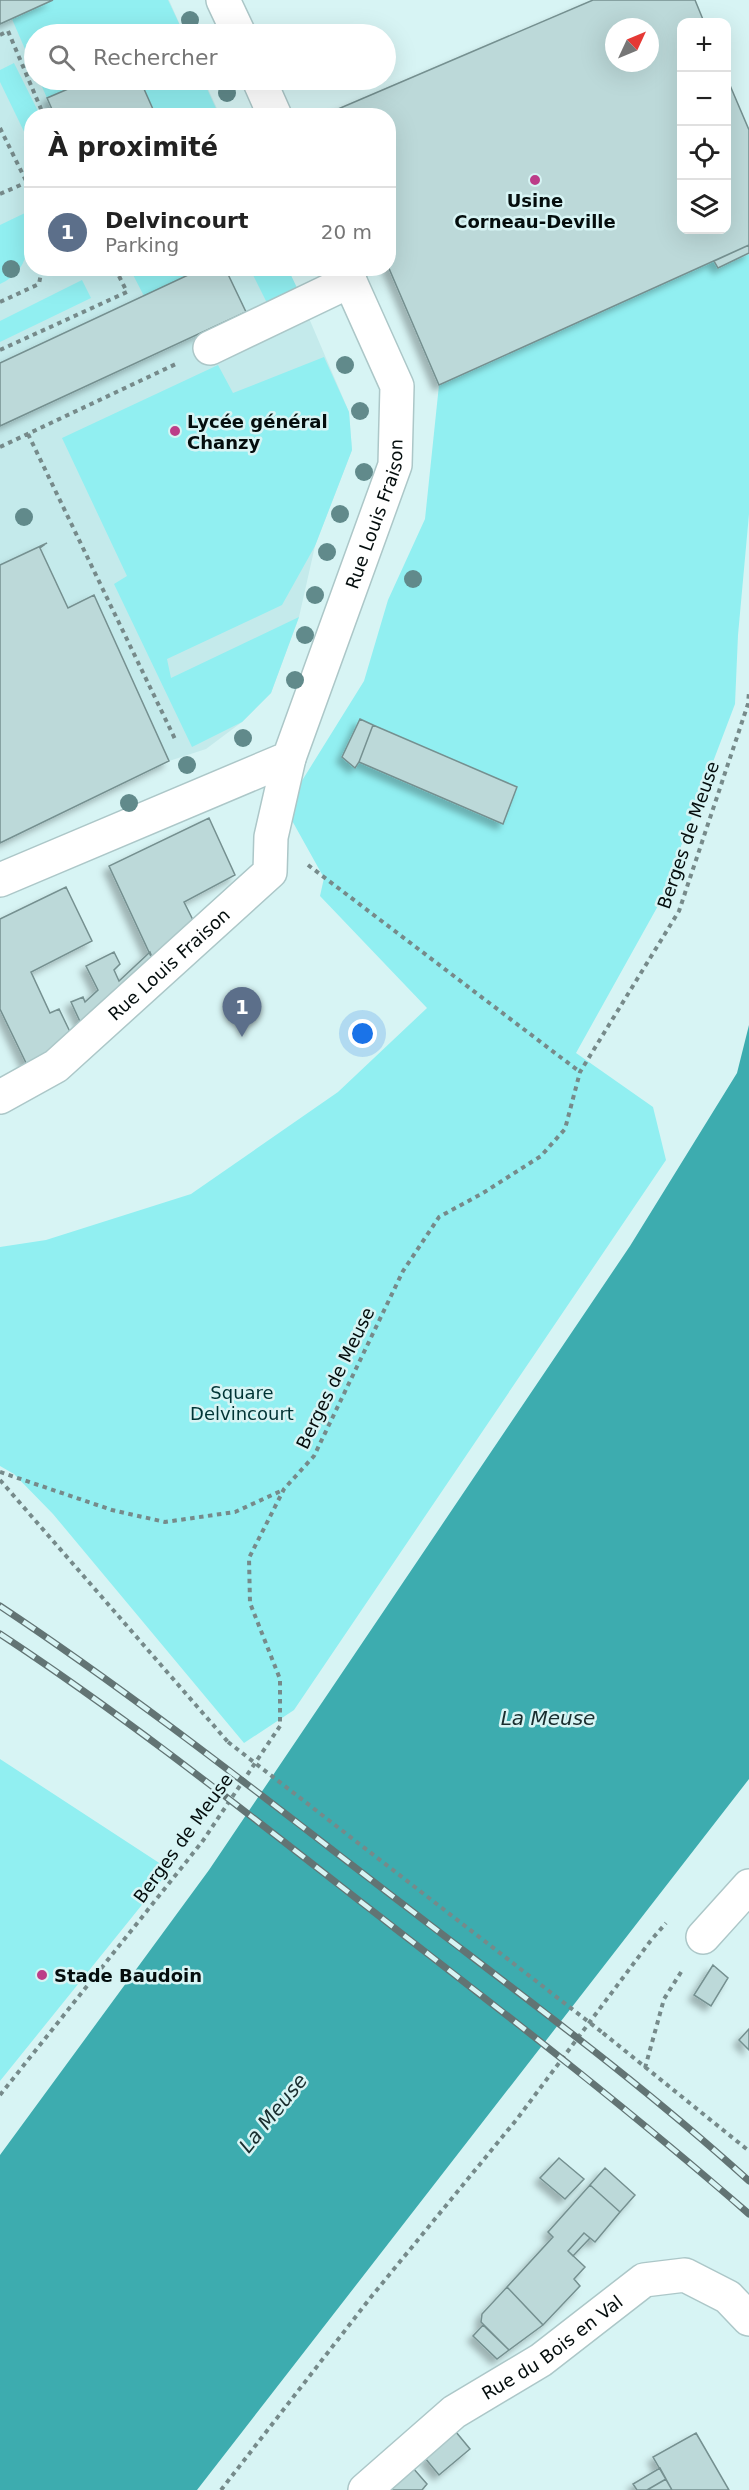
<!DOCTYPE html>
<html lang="fr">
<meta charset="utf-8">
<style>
:root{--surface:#fff;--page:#f6f6f6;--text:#222;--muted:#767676;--line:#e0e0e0;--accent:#bc3d89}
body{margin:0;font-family:"DejaVu Sans",sans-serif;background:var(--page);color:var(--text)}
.controls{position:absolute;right:18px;top:18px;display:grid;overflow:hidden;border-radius:12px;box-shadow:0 6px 24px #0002}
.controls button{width:54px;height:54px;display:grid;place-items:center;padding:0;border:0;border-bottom:2px solid var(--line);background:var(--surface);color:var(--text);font:30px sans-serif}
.compass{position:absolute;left:605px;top:18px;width:54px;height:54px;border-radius:50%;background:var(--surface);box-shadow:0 6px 24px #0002;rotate:46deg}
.you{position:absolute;left:363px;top:1034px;width:21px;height:21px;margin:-15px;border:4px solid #fff;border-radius:50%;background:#1a73e8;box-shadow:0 0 0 9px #1a73e833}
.badge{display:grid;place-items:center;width:39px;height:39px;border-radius:50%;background:var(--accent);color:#fff;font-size:20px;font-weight:700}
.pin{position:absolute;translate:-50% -50px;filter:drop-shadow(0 2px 3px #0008)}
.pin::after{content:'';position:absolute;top:32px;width:21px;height:18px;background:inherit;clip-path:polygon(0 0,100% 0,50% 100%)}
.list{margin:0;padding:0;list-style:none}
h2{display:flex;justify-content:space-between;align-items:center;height:78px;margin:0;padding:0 24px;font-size:26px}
h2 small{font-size:20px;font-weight:400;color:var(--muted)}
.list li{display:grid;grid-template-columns:39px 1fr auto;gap:18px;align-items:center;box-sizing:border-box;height:90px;padding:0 24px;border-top:2px solid var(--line)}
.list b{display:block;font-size:22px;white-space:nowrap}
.list p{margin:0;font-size:20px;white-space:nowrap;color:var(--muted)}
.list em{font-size:20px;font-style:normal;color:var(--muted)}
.icon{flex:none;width:33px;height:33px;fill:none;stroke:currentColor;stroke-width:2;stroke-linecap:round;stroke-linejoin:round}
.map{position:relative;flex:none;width:749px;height:2490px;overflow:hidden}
.search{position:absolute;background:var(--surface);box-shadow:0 6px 24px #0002;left:24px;top:24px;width:372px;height:66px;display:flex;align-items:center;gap:15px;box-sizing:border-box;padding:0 21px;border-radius:33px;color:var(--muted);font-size:22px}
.panel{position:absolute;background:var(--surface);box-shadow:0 6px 24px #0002;left:24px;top:108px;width:372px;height:168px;border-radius:24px}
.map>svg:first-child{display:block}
.built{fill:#c4eaeb}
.green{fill:#91eff1}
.water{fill:#3dacaf}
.building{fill:#bcd9d9;stroke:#759090;stroke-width:1.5;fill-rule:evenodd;filter:url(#shadow)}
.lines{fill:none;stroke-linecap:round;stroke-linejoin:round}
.minor-casing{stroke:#acc7c8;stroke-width:36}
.path{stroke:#768a8a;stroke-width:4;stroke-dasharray:4.5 4.5;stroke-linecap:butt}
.minor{stroke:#fff;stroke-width:33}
.rail-casing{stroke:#627474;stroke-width:7}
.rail{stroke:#d7f4f4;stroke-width:4.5;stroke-dasharray:14;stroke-linecap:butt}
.path-bridge{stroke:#768a8a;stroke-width:4;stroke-dasharray:4.5 4.5;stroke-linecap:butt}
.tree{fill:#618a8b}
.poi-dot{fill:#bc3d89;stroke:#d7f4f4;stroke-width:2}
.labels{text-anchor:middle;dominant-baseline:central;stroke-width:5;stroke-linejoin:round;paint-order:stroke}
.poi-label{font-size:18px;font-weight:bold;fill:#040d0d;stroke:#d7f4f4;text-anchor:start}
.street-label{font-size:18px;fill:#040d0d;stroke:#d7f4f4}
.park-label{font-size:18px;fill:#003435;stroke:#d7f4f4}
.water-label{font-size:20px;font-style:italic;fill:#192d2e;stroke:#d7f4f4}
</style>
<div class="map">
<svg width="749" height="2490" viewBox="0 0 749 2490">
<defs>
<filter id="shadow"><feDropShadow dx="-5.5" dy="5.5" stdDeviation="3" flood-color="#0004"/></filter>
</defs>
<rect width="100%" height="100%" fill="#d7f4f4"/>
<path class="built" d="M0,0h169l15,34h-150v46h170l16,35 -188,1v152l256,1 61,143 3,38 -37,96 -16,71 -28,76 -29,29 -36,27 -37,12 -169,82z"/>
<path class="green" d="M53,0h115l16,34h-150v36l-22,-51z
M14,63l26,52 -8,1 -1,30 -31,-64v-12z
M39,80h50l-42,18z
M140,80h63l16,35h-63z
M25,213c5,30 6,57 -25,71v-59z
M749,254v260l-11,121 -3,69 -76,200 -83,149 77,54 13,53 -372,550 -50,33 -191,-229 -39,-40 -14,-8v-219l46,-7 145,-46 147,-102 89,-84 -107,-112 4,-18 -39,-70 79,-127 24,-81 37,-81 14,-134 275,-124 4,7z
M130,269h73l-59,27z
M250,269h38l11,23 -31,13z
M82,280l9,18 -91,44v-21z
M324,357l25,55 3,38 -37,96 -33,59 -115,54 4,19 128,-61 -28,76 -29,29 -50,25 -78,-163 13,-8 -65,-138 156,-73 15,28z
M0,1759l170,111 -170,211z"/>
<path class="water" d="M749,1025v754l-552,711h-197v-335l209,-285 421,-624 107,-173z"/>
<path class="building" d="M0,0h53l-53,24z
M593,0h102l9,22h-22v208h44v-154l23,54v115l-310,140 -51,-119v-150l-64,-1zM614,27h36v36h-36z
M89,80h51l16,36h-101l-8,-18z
M749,245v8l-31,15 -4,-7z
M203,268h22l21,44 -246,114v-63z
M47,543l-7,5 28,60 26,-13 75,166 -169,82v-278z
M360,719l13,6 -14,37 -4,6 -13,-11z
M373,725l144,62 -14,37 -144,-62z
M209,818l26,57 -51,27 12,24 -41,39 -46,-99z
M66,887l26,54 -61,31 19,41 9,-4 13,27 -44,31 -28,-58v-90z
M114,952l6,12 -6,6 5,11 31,-29 5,13 -72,63 -12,-26 12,-5 2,5 13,-12 -12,-24z
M713,1965l15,13 -17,28 -17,-11z
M749,2029v21l-10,-10z
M559,2158l25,21 -19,20 -25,-21z
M605,2168l30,27 -15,17 -30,-27z
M590,2185l30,27 -25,30 -11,-9 -16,18 17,16 -11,12 6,7 -37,39 -36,-38 46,-50 -5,-5z
M584,2233l6,5 -17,18 -5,-5z
M507,2287l36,38 -34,25 -28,-28 1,-8z
M483,2325l26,25 -12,9 -24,-23z
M456,2432l14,17 -31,26 -14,-17z
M696,2433l33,57h-57l-19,-33z
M413,2468l14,16 -5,6h-34z
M660,2468l6,11 -19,11h-10l-4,-6z
M666,2479l6,11h-25z"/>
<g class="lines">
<g class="minor-casing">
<g id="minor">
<path d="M223,0l16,34"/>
<path d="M259,80l16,36"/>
<path d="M210,348l140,-67"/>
<path id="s1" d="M0,880l289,-122 106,-293 2,-79 -53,-118"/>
<path id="s2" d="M0,1097l56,-31 214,-194 1,-35 18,-79"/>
<path d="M703,1937l46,-51"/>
<path id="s3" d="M365,2490l89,-78 87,-52 103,-80 41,-5 43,22 21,22"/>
</g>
</g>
<path class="path" d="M0,35l8,-4 36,85
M0,128l32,65
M0,194l32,-14
M0,302l39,-18 3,-16
M0,350l127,-58 -12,-24
M28,434l147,305
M0,447l178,-84
M308,865l272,207
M0,1472l112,38 53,12 70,-10 48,-22
M0,1480l228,262
M603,2033l146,118
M645,2068l19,-69 19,-30
M0,2095l202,-253 78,-116v-47l-30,-76 -1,-45 35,-69 30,-33 89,-185 36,-54 44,-24 58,-37 24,-27 15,-57 99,-161 69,-207 1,-12
M221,2490l150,-193 146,-178 135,-180 14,-16"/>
<use href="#minor" class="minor"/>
<g class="rail-casing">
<path id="rail" d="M0,1606c140,93 271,197 404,299 117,90 236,177 345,276
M0,1634c122,80 237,171 352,261 134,104 269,207 397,319"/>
</g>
<use href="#rail" class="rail"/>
<path class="path-bridge" d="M228,1742l375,291"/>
</g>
<g class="tree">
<circle cx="190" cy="20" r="9"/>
<circle cx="227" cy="93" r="9"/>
<circle cx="11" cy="269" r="9"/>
<circle cx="345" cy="365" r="9"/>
<circle cx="360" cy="411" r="9"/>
<circle cx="364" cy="472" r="9"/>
<circle cx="340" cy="514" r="9"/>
<circle cx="24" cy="517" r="9"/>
<circle cx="327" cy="552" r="9"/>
<circle cx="413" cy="579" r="9"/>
<circle cx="315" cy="595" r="9"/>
<circle cx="305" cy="635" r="9"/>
<circle cx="295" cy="680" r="9"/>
<circle cx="243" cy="738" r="9"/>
<circle cx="187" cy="765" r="9"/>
<circle cx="129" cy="803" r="9"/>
</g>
<g class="poi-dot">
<circle cx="535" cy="180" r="6"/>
<circle cx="175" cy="431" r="6"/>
<circle cx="42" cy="1975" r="6"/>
</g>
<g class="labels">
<g class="poi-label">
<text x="535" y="200" text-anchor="middle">Usine<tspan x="535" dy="21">Corneau-Deville</tspan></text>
<text x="187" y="421">Lycée général<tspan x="187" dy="21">Chanzy</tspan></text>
<text x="54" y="1975">Stade Baudoin</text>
</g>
<g class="street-label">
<text stroke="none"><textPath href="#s1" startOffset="573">Rue Louis Fraison</textPath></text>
<text transform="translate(688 835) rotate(-71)">Berges de Meuse</text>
<text stroke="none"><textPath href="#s2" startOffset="216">Rue Louis Fraison</textPath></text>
<text transform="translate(335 1378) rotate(-64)">Berges de Meuse</text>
<text transform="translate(183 1838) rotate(-54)">Berges de Meuse</text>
<text stroke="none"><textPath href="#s3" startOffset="236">Rue du Bois en Val</textPath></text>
</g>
<g class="park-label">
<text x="242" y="1392">Square<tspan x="242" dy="21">Delvincourt</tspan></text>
</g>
<g class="water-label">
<text x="548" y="1718">La Meuse</text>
<text transform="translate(273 2113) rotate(-51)">La Meuse</text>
</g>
</g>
</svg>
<div class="controls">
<button>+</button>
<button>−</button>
<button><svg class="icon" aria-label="locate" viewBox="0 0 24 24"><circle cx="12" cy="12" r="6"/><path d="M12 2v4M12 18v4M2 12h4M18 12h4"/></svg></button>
<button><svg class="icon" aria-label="layers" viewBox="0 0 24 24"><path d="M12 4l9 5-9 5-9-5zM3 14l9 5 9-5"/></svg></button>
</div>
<svg class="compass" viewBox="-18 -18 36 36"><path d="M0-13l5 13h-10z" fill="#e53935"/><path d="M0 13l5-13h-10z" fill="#767676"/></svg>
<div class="you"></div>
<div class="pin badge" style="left:242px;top:1037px;background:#5c6f8a">1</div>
<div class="search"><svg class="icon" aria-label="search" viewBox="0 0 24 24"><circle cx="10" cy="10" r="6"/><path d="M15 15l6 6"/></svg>Rechercher</div>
<section class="panel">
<h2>À proximité<small></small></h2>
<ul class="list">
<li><span class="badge" style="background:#5c6f8a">1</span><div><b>Delvincourt</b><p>Parking</p></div><em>20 m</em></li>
</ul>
</section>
</div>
